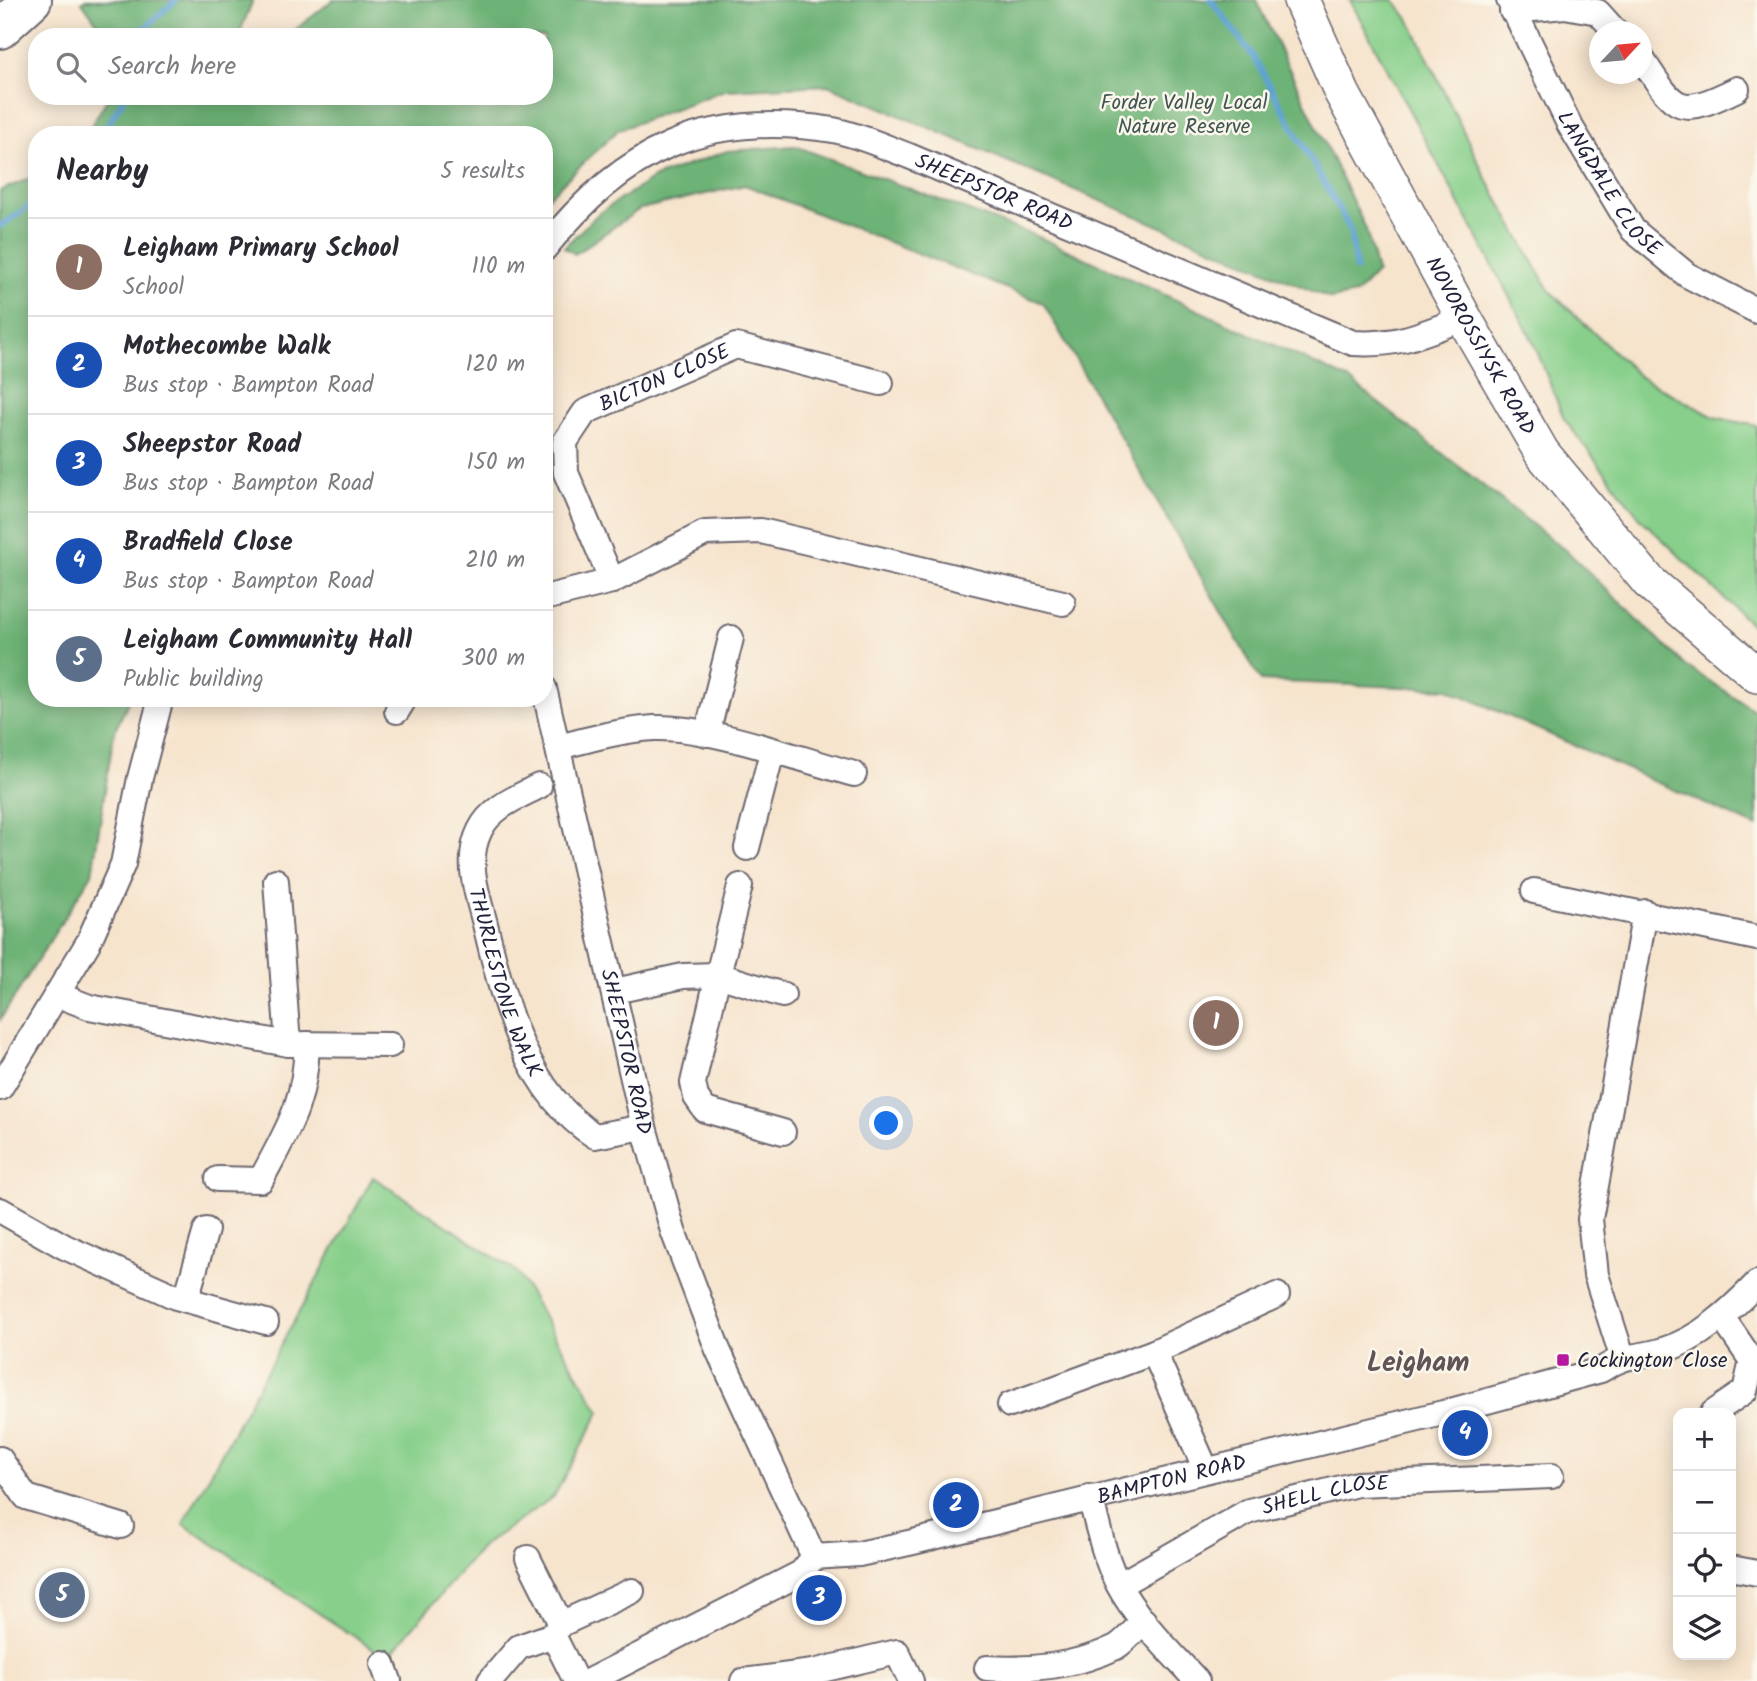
<!DOCTYPE html>
<html lang="en">
<head>
<meta charset="utf-8">
<style>
	:root { --surface:#fff; --page:#f2f2f3; --text:#2b2b33; --muted:#7c7c81; --line:#e1e1e2; --accent:#db2777 }
	body { margin:0; font-family:Kalam,sans-serif; background:var(--page); color:var(--text) }
	.controls { position:absolute; right:21px; bottom:21px; display:grid; overflow:hidden; border-radius:14px; box-shadow:0 4px 18px #0003 }
	.controls button { width:63px; height:63px; display:grid; place-items:center; padding:0; border:0; border-bottom:2px solid var(--line); background:var(--surface); color:var(--text); font:35px sans-serif }
	.compass { position:absolute; left:1589px; top:21px; width:63px; height:63px; border-radius:50%; background:var(--surface); box-shadow:0 4px 18px #0003; rotate:64deg }
	.you { position:absolute; left:887px; top:1124px; width:24px; height:24px; margin:-18px; border:5px solid #fff; border-radius:50%; background:#1a73e8; box-shadow:0 0 0 10px #1a73e833 }
	.badge { display:grid; place-items:center; width:46px; height:46px; border-radius:50%; background:var(--accent); color:#fff; font-size:23px; font-weight:700 }
	.pin { position:absolute; translate:-50% -50%; border:4px solid #fff; box-shadow:0 2px 7px #0006 }
	.list { margin:0; padding:0; list-style:none }
	h2 { display:flex; justify-content:space-between; align-items:center; height:91px; margin:0; padding:0 28px; font-size:30px }
	h2 small { font-size:23px; font-weight:400; color:var(--muted) }
	.list li { display:grid; grid-template-columns:46px 1fr auto; gap:21px; align-items:center; box-sizing:border-box; height:98px; padding:0 28px; border-top:2px solid var(--line) }
	.list b { display:block; font-size:26px; white-space:nowrap }
	.list p { margin:0; font-size:23px; white-space:nowrap; color:var(--muted) }
	.list em { font-size:23px; font-style:normal; color:var(--muted) }
	.icon { flex:none; width:38px; height:38px; fill:none; stroke:currentColor; stroke-width:2; stroke-linecap:round; stroke-linejoin:round }
	.map { position:relative; flex:none; width:1757px; height:1681px; overflow:hidden }
	.search { position:absolute; background:var(--surface); box-shadow:0 4px 18px #0003; left:28px; top:28px; width:525px; height:77px; display:flex; align-items:center; gap:18px; box-sizing:border-box; padding:0 24px; border-radius:28px; color:var(--muted); font-size:26px }
	.panel { position:absolute; background:var(--surface); box-shadow:0 4px 18px #0003; left:28px; top:126px; width:525px; height:581px; border-radius:28px }
	.map>svg:first-child { display:block }
	.green { fill:#87cf8a; stroke:#547862; stroke-width:2 }
	.forest { fill:#6db276; stroke:#486a58; stroke-width:2 }
	.lines { fill:none; stroke-linecap:round; stroke-linejoin:round }
	.stream { stroke:#5ea3d3; stroke-width:6 }
	.street-casing { stroke:#6c666e; stroke-width:28 }
	.secondary-casing { stroke:#6c666e; stroke-width:38 }
	.primary-casing { stroke:#6c666e; stroke-width:42 }
	.street { stroke:#fff; stroke-width:24 }
	.secondary { stroke:#fff; stroke-width:35 }
	.primary { stroke:#fff; stroke-width:38 }
	.poi-dot { fill:#b5179e; stroke:#fbf7ec; stroke-width:2.5 }
	.labels { text-anchor:middle; stroke-width:5; stroke-linejoin:round; paint-order:stroke }
	.park-label { font-size:21px; fill:#405653; stroke:#fbf7ec }
	.street-label { font-size:21px; fill:#22223b; stroke:#fbf7ec }
	.poi-label { font-size:21px; fill:#22223b; stroke:#fbf7ec; text-anchor:start }
	.district-label { font-size:28px; font-weight:bold; fill:#615457; stroke:#fbf7ec }
</style>
</head>
<body>
<div class="map">
<svg width="1757" height="1681" viewBox="0 0 1757 1681">
	<rect width="100%" height="100%" fill="#fbf7ec"/>
	<filter id="ink" filterUnits="userSpaceOnUse"><feTurbulence type="fractalNoise" baseFrequency=".0143" numOctaves="2"/><feDisplacementMap in="SourceGraphic" scale="14" xChannelSelector="R" yChannelSelector="G"/><feConvolveMatrix kernelMatrix="1 2 1 2 8 2 1 2 1" color-interpolation-filters="sRGB"/></filter>
	<filter id="wash" filterUnits="userSpaceOnUse"><feTurbulence type="fractalNoise" baseFrequency=".00686" numOctaves="4" result="noise"/><feDisplacementMap in="SourceGraphic" scale="28" xChannelSelector="R" yChannelSelector="G"/><feGaussianBlur stdDeviation="1.57" result="paint"/><feColorMatrix in="noise" values="0 0 0 0 0 0 0 0 0 0 0 0 0 0 0 0 0 1.4 0 .05"/><feComposite in="paint" operator="in"/></filter>
	<g filter="url(#wash)">
		<rect width="100%" height="100%" fill="#f6e4cd"/>
		<g class="green">
			<polygon points="1350,0 1394,0 1411,23 1486,178 1549,290 1640,377 1714,417 1757,426 1757,630 1641,519 1564,419 1533,341"/>
			<polygon points="373,1177 517,1272 600,1412 554,1496 481,1547 387,1658 183,1524"/>
		</g>
		<g class="forest">
			<polygon points="84,0 253,0 238,37 107,37 82,2"/>
			<polygon points="333,0 1256,0 1366,229 1377,272 1356,294 1331,299 828,85 725,90 618,130 544,201 544,135 86,135 109,96 544,96 544,37 286,37"/>
			<polygon points="795,146 1039,237 1348,379 1570,554 1686,666 1757,712 1757,827 1448,689 1261,681 1043,303 745,185 640,209 575,254 564,247 599,213 655,177 727,151"/>
			<polygon points="37,175 37,698 130,698 114,733 92,874 0,1020 0,191"/>
		</g>
		<g class="lines">
			<g class="stream">
				<polyline points="1211,0 1253,56 1350,229 1356,269"/>
				<polyline points="141,37 140,32 176,0"/>
				<polyline points="102,135 125,96"/>
				<polyline points="0,226 37,201"/>
			</g>
		</g>
	</g>
	<g filter="url(#ink)">
		<g class="lines">
			<defs>
				<g id="street">
					<path id="s1" d="M 1509,0 L 1569,124 L 1633,230 L 1687,275 L 1757,311"/>
					<polyline points="1512,11 1565,6 1598,12 1616,32"/>
					<path d="M 1642,59 C 1676,111 1678,118 1737,89"/>
					<path id="s2" d="M 544,249 C 623,149 705,110 833,130 C 859,135 885,147 909,156 L 1353,343 C 1399,346 1422,334 1464,318"/>
					<path id="s3" d="M 612,581 L 566,473 L 565,442 L 585,412 L 736,346 L 881,383"/>
					<polyline points="544,598 612,581 705,533 761,531 1063,603"/>
					<path id="s4" d="M 544,688 L 644,1127 L 673,1231 L 718,1350 L 814,1557"/>
					<polyline points="397,711 405,698"/>
					<polyline points="707,734 731,638"/>
					<path d="M 559,747 C 590,739 622,730 654,728 C 711,726 798,759 854,774"/>
					<path id="s5" d="M 539,786 C 518,797 491,807 480,830 C 464,862 478,895 486,928 C 504,1002 525,1092 595,1136 L 644,1127"/>
					<polyline points="747,848 772,752"/>
					<polyline points="276,881 288,1044"/>
					<polyline points="740,886 718,975 783,995"/>
					<polyline points="1534,891 1757,938"/>
					<polyline points="615,991 683,976 718,975 693,1083 696,1097 705,1110 783,1132"/>
					<polyline points="58,995 89,1007 288,1044 390,1045"/>
					<polyline points="0,1088 88,943 123,864 140,778 161,698"/>
					<path d="M 218,1179 L 261,1180 C 288,1128 305,1105 307,1044"/>
					<polyline points="0,1210 65,1247 176,1297 266,1322"/>
					<polyline points="186,1299 206,1230"/>
					<polyline points="1154,1352 1206,1470"/>
					<polyline points="1622,1356 1596,1275 1590,1219 1645,912"/>
					<polyline points="1010,1405 1154,1352 1277,1295"/>
					<polyline points="1713,1413 1745,1391 1752,1361 1722,1317"/>
					<polyline points="0,1459 26,1497 121,1526"/>
					<path d="M 1090,1497 C 1098,1526 1104,1557 1118,1584 C 1137,1620 1170,1651 1197,1681"/>
					<polyline points="528,1558 561,1624"/>
					<polyline points="1731,1568 1757,1573"/>
					<path id="s6" d="M 1119,1585 L 1249,1511 L 1357,1484 L 1551,1476"/>
					<polyline points="553,1635 576,1681"/>
					<polyline points="383,1664 389,1681"/>
					<path d="M 987,1668 C 1028,1671 1078,1666 1116,1647 C 1126,1641 1135,1629 1144,1621"/>
					<polyline points="490,1681 519,1647 553,1635 561,1624 632,1591"/>
					<path id="s7" d="M 589,1681 L 801,1573 L 814,1557 L 859,1554 L 913,1542 L 1443,1413 L 1601,1370 C 1629,1352 1635,1359 1663,1350 C 1699,1340 1731,1310 1757,1283"/>
					<polyline points="743,1681 813,1672 897,1652 911,1681"/>
				</g>
				<g id="secondary">
					<path id="s8" d="M 1301,0 L 1342,93 L 1464,318 L 1542,453 L 1649,582 L 1757,675"/>
				</g>
				<polyline id="primary" points="0,29 32,0"/>
			</defs>
			<use href="#street" class="street-casing"/>
			<use href="#secondary" class="secondary-casing"/>
			<use href="#primary" class="primary-casing"/>
			<use href="#street" class="street"/>
			<use href="#secondary" class="secondary"/>
			<use href="#primary" class="primary"/>
		</g>
	</g>
	<rect class="poi-dot" x="1556" y="1353" width="14" height="14" rx="3.5"/>
	<g class="labels">
		<g class="park-label">
			<text x="1184" y="109">Forder Valley Local<tspan x="1184" dy="24">Nature Reserve</tspan></text>
		</g>
		<g class="street-label">
			<text dy="7" stroke="none"><textPath href="#s1" startOffset="210">LANGDALE CLOSE</textPath></text>
			<text dy="7" stroke="none"><textPath href="#s2" startOffset="504">SHEEPSTOR ROAD</textPath></text>
			<text dy="7" stroke="none"><textPath href="#s8" startOffset="390">NOVOROSSIYSK ROAD</textPath></text>
			<text dy="7" stroke="none"><textPath href="#s3" startOffset="271">BICTON CLOSE</textPath></text>
			<text dy="7" stroke="none"><textPath href="#s5" startOffset="233">THURLESTONE WALK</textPath></text>
			<text dy="7" stroke="none"><textPath href="#s4" startOffset="373">SHEEPSTOR ROAD</textPath></text>
			<text dy="7" stroke="none"><textPath href="#s7" startOffset="625">BAMPTON ROAD</textPath></text>
			<text dy="7" stroke="none"><textPath href="#s6" startOffset="228">SHELL CLOSE</textPath></text>
		</g>
		<g class="poi-label">
			<text x="1577" y="1367">Cockington Close</text>
		</g>
		<g class="district-label">
			<text x="1418" y="1371">Leigham</text>
		</g>
	</g>
</svg>
<div class="controls">
<button>+</button>
<button>−</button>
<button><svg class="icon" aria-label="locate" viewBox="0 0 24 24"><circle cx="12" cy="12" r="6"/><path d="M12 2v4M12 18v4M2 12h4M18 12h4"/></svg></button>
<button><svg class="icon" aria-label="layers" viewBox="0 0 24 24"><path d="M12 4l9 5-9 5-9-5zM3 14l9 5 9-5"/></svg></button>
</div>
<svg class="compass" viewBox="-18 -18 36 36"><path d="M0-13l5 13h-10z" fill="#e53935"/><path d="M0 13l5-13h-10z" fill="#7c7c81"/></svg>
<div class="you"></div>
<div class="pin badge" style="left:1216px;top:1023px;background:#8d6e63">1</div>
<div class="pin badge" style="left:956px;top:1505px;background:#1a4fb4">2</div>
<div class="pin badge" style="left:819px;top:1598px;background:#1a4fb4">3</div>
<div class="pin badge" style="left:1465px;top:1433px;background:#1a4fb4">4</div>
<div class="pin badge" style="left:62px;top:1595px;background:#5c6f8a">5</div>
<div class="search"><svg class="icon" aria-label="search" viewBox="0 0 24 24"><circle cx="10" cy="10" r="6"/><path d="M15 15l6 6"/></svg>Search here</div>
<section class="panel">
<h2>Nearby<small>5 results</small></h2>
<ul class="list">
<li><span class="badge" style="background:#8d6e63">1</span><div><b>Leigham Primary School</b><p>School</p></div><em>110 m</em></li>
<li><span class="badge" style="background:#1a4fb4">2</span><div><b>Mothecombe Walk</b><p>Bus stop · Bampton Road</p></div><em>120 m</em></li>
<li><span class="badge" style="background:#1a4fb4">3</span><div><b>Sheepstor Road</b><p>Bus stop · Bampton Road</p></div><em>150 m</em></li>
<li><span class="badge" style="background:#1a4fb4">4</span><div><b>Bradfield Close</b><p>Bus stop · Bampton Road</p></div><em>210 m</em></li>
<li><span class="badge" style="background:#5c6f8a">5</span><div><b>Leigham Community Hall</b><p>Public building</p></div><em>300 m</em></li>
</ul>
</section>
</div>
</body>
</html>
